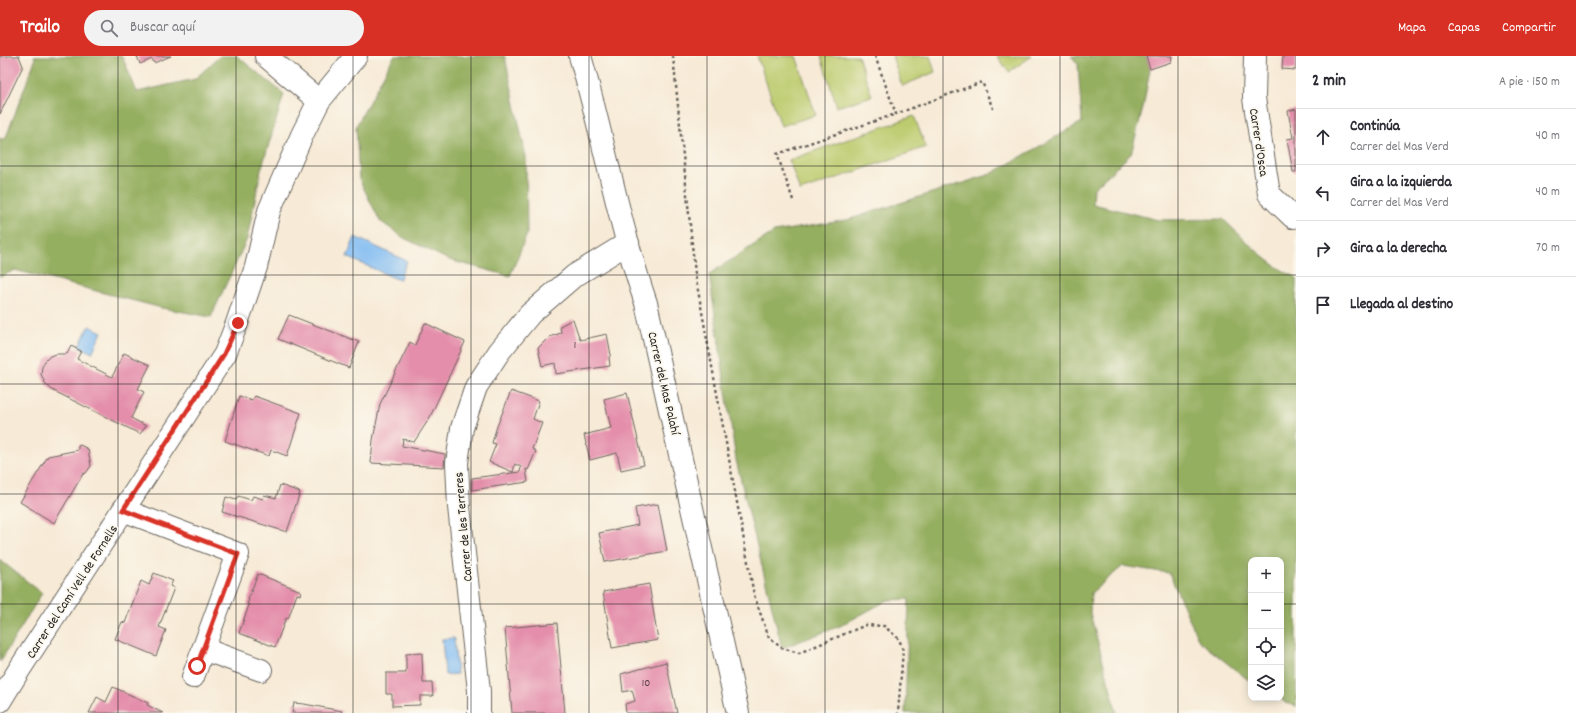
<!DOCTYPE html>
<html lang="es">
<head>
<meta charset="utf-8">
<style>
	:root { --surface:#fff; --page:#f2f2f3; --text:#2b2b33; --muted:#7c7c81; --line:#e1e1e2; --accent:#d93025 }
	body { margin:0; font-family:Dekko,sans-serif; background:var(--page); color:var(--text) }
	.controls { position:absolute; right:12px; bottom:12px; display:grid; overflow:hidden; border-radius:8px; box-shadow:0 2px 10px #0003 }
	.controls button { width:36px; height:36px; display:grid; place-items:center; padding:0; border:0; border-bottom:1px solid var(--line); background:var(--surface); color:var(--text); font:20px sans-serif }
	.stop { position:absolute; width:12px; height:12px; margin:-9px; border:3px solid #d93025; border-radius:50%; background:#fff }
	.stop.end { background:#d93025; border-color:#fff; box-shadow:0 1px 4px #0008 }
	.list { margin:0; padding:0; list-style:none }
	h2 { display:flex; justify-content:space-between; align-items:center; height:52px; margin:0; padding:0 16px; font-size:17px }
	h2 small { font-size:13px; font-weight:400; color:var(--muted) }
	.list li { display:grid; grid-template-columns:26px 1fr auto; gap:12px; align-items:center; box-sizing:border-box; height:56px; padding:0 16px; border-top:1px solid var(--line) }
	.list b { display:block; font-size:15px; white-space:nowrap }
	.list p { margin:0; font-size:13px; white-space:nowrap; color:var(--muted) }
	.list em { font-size:13px; font-style:normal; color:var(--muted) }
	.icon { flex:none; width:22px; height:22px; fill:none; stroke:currentColor; stroke-width:2; stroke-linecap:round; stroke-linejoin:round }
	.map { position:relative; flex:none; width:1296px; height:657px; overflow:hidden }
	header { display:flex; align-items:center; gap:24px; box-sizing:border-box; height:56px; padding:0 20px; background:var(--accent); color:#fff }
	header strong { font-size:19px }
	nav { display:flex; gap:22px; margin-inline-start:auto; font-size:14px }
	.search { width:280px; height:36px; background:var(--page); display:flex; align-items:center; gap:10px; box-sizing:border-box; padding:0 14px; border-radius:22px; color:var(--muted); font-size:15px }
	main { display:flex }
	aside { flex:1; background:var(--surface) }
	.map>svg:first-child { display:block }
	.green { fill:#bccb6d; stroke:#6c7444 }
	.forest { fill:#95af60; stroke:#58663e }
	.water { fill:#80bbf2; stroke:#4e6c87 }
	.building { fill:#e48eab }
	.lines { fill:none; stroke-linecap:round; stroke-linejoin:round }
	.minor-casing { stroke:#69645d; stroke-width:24 }
	.path { stroke:#69645d; stroke-width:2.5; stroke-dasharray:3 3; stroke-linecap:butt }
	.minor { stroke:#fff; stroke-width:22 }
	.route { stroke:#d93025; stroke-width:5 }
	.grid { fill:none; stroke:#1c1c1c; stroke-width:1; stroke-opacity:0.55 }
	.labels { text-anchor:middle; stroke-width:3.5; stroke-linejoin:round; paint-order:stroke }
	.number-label { font-size:11px; fill:#4e3840 }
	.street-label { font-size:13px; fill:#1c1c1c; stroke:#fbf7ec }
</style>
</head>
<body>
<header>
<strong>Trailo</strong>
<div class="search"><svg class="icon" aria-label="search" viewBox="0 0 24 24"><circle cx="10" cy="10" r="6"/><path d="M15 15l6 6"/></svg>Buscar aquí</div>
<nav><a>Mapa</a><a>Capas</a><a>Compartir</a></nav>
</header>
<main>
<div class="map">
<svg width="1296" height="657" viewBox="0 0 1296 657">
	<rect width="100%" height="100%" fill="#fbf7ec"/>
	<filter id="ink" filterUnits="userSpaceOnUse"><feTurbulence type="fractalNoise" baseFrequency=".025" numOctaves="2"/><feDisplacementMap in="SourceGraphic" scale="8" xChannelSelector="R" yChannelSelector="G"/><feConvolveMatrix kernelMatrix="1 2 1 2 8 2 1 2 1" color-interpolation-filters="sRGB"/></filter>
	<filter id="wash" filterUnits="userSpaceOnUse"><feTurbulence type="fractalNoise" baseFrequency=".012" numOctaves="4" result="noise"/><feDisplacementMap in="SourceGraphic" scale="16" xChannelSelector="R" yChannelSelector="G"/><feGaussianBlur stdDeviation="0.9" result="paint"/><feColorMatrix in="noise" values="0 0 0 0 0 0 0 0 0 0 0 0 0 0 0 0 0 1.4 0 .05"/><feComposite in="paint" operator="in"/></filter>
	<g filter="url(#wash)">
		<rect width="100%" height="100%" fill="#f7ead6"/>
		<g class="green">
			<polygon points="757,0 796,0 816,59 781,70"/>
			<polygon points="821,0 858,0 872,40 837,51"/>
			<polygon points="892,0 930,0 935,16 902,30"/>
			<polygon points="997,0 1032,0 1009,16"/>
			<polygon points="914,60 926,91 800,135 789,104"/>
		</g>
		<g class="forest">
			<polygon points="34,0 122,0 137,36 195,23 220,0 237,0 284,38 261,114 247,183 211,261 162,252 15,214 0,221 0,82 5,84 35,4"/>
			<polygon points="394,0 504,0 505,1 526,101 527,178 510,220 449,204 404,182 380,165 359,123 356,70"/>
			<path d="M 1071,0 L 1146,0 L 1150,13 L 1143,52 L 1131,98 L 1094,132 L 1093,148 L 1158,164 L 1223,163 C 1244,183 1269,210 1296,221 L 1296,651 L 1279,642 L 1281,642 L 1281,504 L 1251,504 L 1251,626 L 1199,585 L 1169,517 L 1123,510 L 1091,537 L 1090,557 L 1117,657 L 905,657 L 909,543 L 888,544 L 840,570 L 782,592 L 736,404 L 709,218 L 774,176 L 847,164 L 991,118 L 1082,66 L 1078,8 Z"/>
			<polygon points="0,504 42,537 0,606"/>
		</g>
		<g class="water">
			<polygon points="355,181 407,205 399,224 347,201"/>
			<polygon points="89,270 102,276 92,297 79,290"/>
			<polygon points="454,582 457,618 445,619 442,583"/>
		</g>
		<g id="blocks">
			<g class="building">
				<polygon points="0,0 19,0 23,10 0,58"/>
				<polygon points="137,0 171,0 154,7 152,3 140,8"/>
				<polygon points="1146,0 1172,0 1171,6 1150,13"/>
				<polygon points="1283,0 1296,0 1296,14 1282,13"/>
				<polygon points="1296,53 1296,116 1293,116 1287,83 1293,82 1288,55"/>
				<polygon points="289,259 359,286 349,312 278,283"/>
				<polygon points="573,263 580,284 607,278 611,299 609,301 610,310 556,318 555,307 542,310 538,292 549,281 561,277 560,270"/>
				<polygon points="425,267 465,286 429,363 414,386 403,383 402,390 445,398 444,411 371,407 373,384 380,348 410,286 415,289"/>
				<polygon points="71,290 81,295 77,303 112,321 124,297 150,309 138,333 144,336 131,362 146,370 140,378 52,334 45,327 41,318 42,311 45,305 50,300 56,298 67,298"/>
				<polygon points="511,335 539,345 533,363 542,367 532,393 536,395 528,414 526,413 528,426 472,434 472,422 520,416 521,411 515,408 513,416 489,406 496,388 492,387 496,373"/>
				<polygon points="627,337 644,409 621,414 617,397 590,404 584,379 611,372 604,343"/>
				<polygon points="239,340 252,344 254,340 301,357 287,400 271,394 269,400 225,385"/>
				<polygon points="80,389 88,393 91,410 86,417 83,418 54,467 20,446 48,400 78,394 78,390"/>
				<polygon points="280,429 300,436 287,476 222,456 226,441 236,444 238,440 251,444 253,440 263,443 264,439 276,442"/>
				<polygon points="658,448 667,495 605,506 599,477 638,469 635,452"/>
				<polygon points="154,517 173,525 170,530 174,532 159,571 166,574 156,600 115,583 122,566 125,567 141,525 149,529"/>
				<polygon points="258,518 301,535 300,539 297,538 288,563 286,562 275,591 239,577 249,549 247,548 249,544 248,543"/>
				<polygon points="649,528 658,584 612,592 603,536"/>
				<polygon points="557,567 565,657 512,657 505,572"/>
				<polygon points="422,597 423,627 432,627 433,640 420,640 420,649 392,650 392,638 386,638 386,617 406,617 406,598"/>
				<polygon points="666,606 677,657 626,657 625,648 635,645 632,634 623,636 621,618"/>
				<polygon points="113,631 148,647 147,649 163,657 89,657 97,641 106,646"/>
				<polygon points="294,647 304,648 342,655 341,657 292,657"/>
			</g>
		</g>
	</g>
	<g filter="url(#ink)">
		<use href="#blocks" fill-opacity="0" stroke="#69645d" stroke-width="1"/>
		<g class="lines">
			<defs>
				<g id="minor">
					<polyline points="266,0 319,45"/>
					<path d="M 580,0 C 604,82 618,166 646,247 L 738,657"/>
					<polyline points="1255,0 1254,42 1269,138 1293,161"/>
					<polyline points="123,454 238,498 193,621"/>
					<polyline points="203,593 261,614"/>
					<polyline points="0,645 19,614 225,298 237,267 256,211 269,155 302,79 319,45 356,0"/>
					<polyline points="479,657 479,635 459,451 457,407 462,372 476,331 499,296 530,258 574,220 628,187"/>
				</g>
			</defs>
			<use href="#minor" class="minor-casing"/>
			<g class="path">
				<polyline points="673,0 695,218 754,539 769,582 782,592 799,597 866,569 884,570 899,583 903,594 898,657"/>
				<polyline points="875,0 896,58 982,26 994,55"/>
				<polyline points="793,144 777,98 896,58"/>
			</g>
			<use href="#minor" class="minor"/>
		</g>
	</g>
	<g class="lines" filter="url(#ink)">
		<polyline class="route" points="197,610 238,498 123,454 224,298 238,267"/>
	</g>
	<path class="grid" d="M 118,0 L 118,657M 236,0 L 236,657M 353,0 L 353,657M 471,0 L 471,657M 589,0 L 589,657M 707,0 L 707,657M 825,0 L 825,657M 943,0 L 943,657M 1060,0 L 1060,657M 1178,0 L 1178,657M 0,110 L 1296,110M 0,219 L 1296,219M 0,328 L 1296,328M 0,438 L 1296,438M 0,548 L 1251,548M 1281,548 L 1296,548"/>
	<g class="labels">
		<g class="number-label">
			<text x="575" y="292">1</text>
			<text x="646" y="630">10</text>
		</g>
		<g class="street-label">
			<text transform="translate(1260 86) rotate(81)" y="5">Carrer d'Osca</text>
			<text transform="translate(665 327) rotate(77)" y="5">Carrer del Mas Palahí</text>
			<text transform="translate(462 471) rotate(-95)" y="5">Carrer de les Terreres</text>
			<text transform="translate(71 535) rotate(-57)" y="5">Carrer del Camí Vell de Fornells</text>
		</g>
	</g>
</svg>
<div class="controls">
<button>+</button>
<button>−</button>
<button><svg class="icon" aria-label="locate" viewBox="0 0 24 24"><circle cx="12" cy="12" r="6"/><path d="M12 2v4M12 18v4M2 12h4M18 12h4"/></svg></button>
<button><svg class="icon" aria-label="layers" viewBox="0 0 24 24"><path d="M12 4l9 5-9 5-9-5zM3 14l9 5 9-5"/></svg></button>
</div>
<div class="stop" style="left:197px;top:610px"></div>
<div class="stop end" style="left:238px;top:267px"></div>
</div>
<aside>
<h2>2 min<small>A pie · 150 m</small></h2>
<ul class="list">
<li><svg class="icon" aria-label="ahead" viewBox="0 0 24 24"><path d="M12 20V5M6 11l6-6 6 6"/></svg><div><b>Continúa</b><p>Carrer del Mas Verd</p></div><em>40 m</em></li>
<li><svg class="icon" aria-label="left" viewBox="0 0 24 24"><path d="M17 20v-9H6M10 6l-5 5 5 5"/></svg><div><b>Gira a la izquierda</b><p>Carrer del Mas Verd</p></div><em>40 m</em></li>
<li><svg class="icon" aria-label="right" viewBox="0 0 24 24"><path d="M7 20v-9h11M14 6l5 5-5 5"/></svg><div><b>Gira a la derecha</b></div><em>70 m</em></li>
<li><svg class="icon" aria-label="arrive" viewBox="0 0 24 24"><path d="M6 21V4h12l-3 4 3 4H6"/></svg><div><b>Llegada al destino</b></div></li>
</ul>
</aside>
</main>
</body>
</html>
